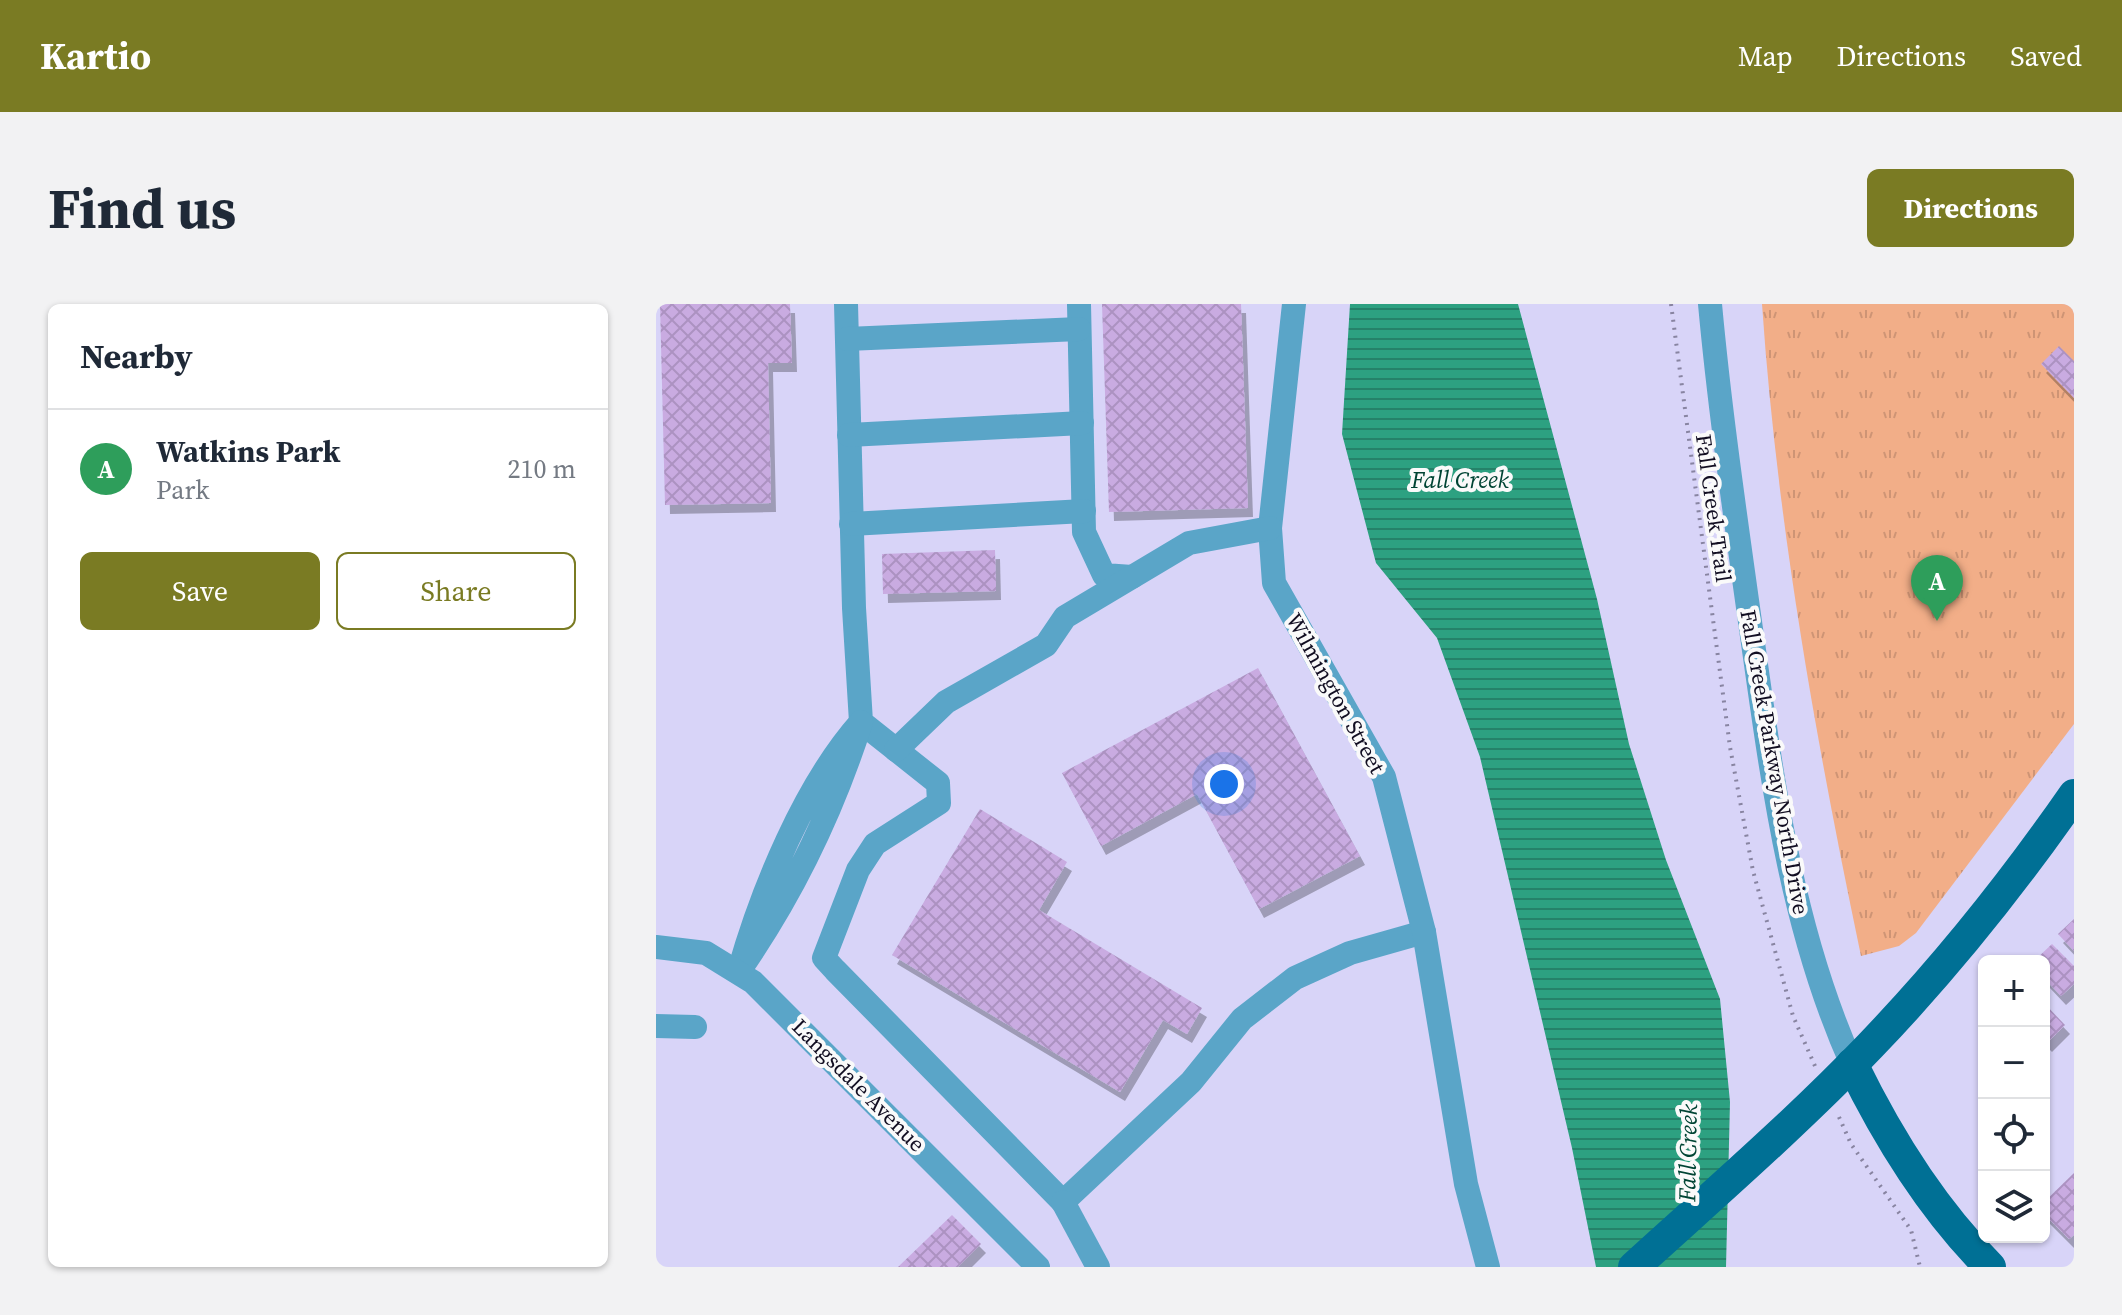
<!DOCTYPE html>
<html lang="en">
<head>
<meta charset="utf-8">
<style>
	:root { --surface:#fff; --page:#f2f2f3; --text:#1f2937; --muted:#747a83; --line:#e0e1e3; --accent:#7a7b23 }
	body { margin:0; font-family:"Source Serif 4",serif; background:var(--page); color:var(--text) }
	.controls { position:absolute; right:24px; bottom:24px; display:grid; overflow:hidden; border-radius:12px; box-shadow:0 2px 6px #0004 }
	.controls button { width:72px; height:72px; display:grid; place-items:center; padding:0; border:0; border-bottom:2px solid var(--line); background:var(--surface); color:var(--text); font:40px sans-serif }
	.you { position:absolute; left:568px; top:480px; width:28px; height:28px; margin:-20px; border:6px solid #fff; border-radius:50%; background:#1a73e8; box-shadow:0 0 0 12px #1a73e833 }
	.badge { display:grid; place-items:center; width:52px; height:52px; border-radius:50%; background:var(--accent); color:#fff; font-size:26px; font-weight:700 }
	.pin { position:absolute; translate:-50% -66px; filter:drop-shadow(0 2px 4px #0008) }
	.pin::after { content:''; position:absolute; top:42px; width:28px; height:24px; background:inherit; clip-path:polygon(0 0,100% 0,50% 100%) }
	.list { margin:0; padding:0; list-style:none }
	h2 { display:flex; justify-content:space-between; align-items:center; height:104px; margin:0; padding:0 32px; font-size:34px }
	h2 small { font-size:26px; font-weight:400; color:var(--muted) }
	.list li { display:grid; grid-template-columns:52px 1fr auto; gap:24px; align-items:center; box-sizing:border-box; height:120px; padding:0 32px; border-top:2px solid var(--line) }
	.list b { display:block; font-size:30px; white-space:nowrap }
	.list p { margin:0; font-size:26px; white-space:nowrap; color:var(--muted) }
	.list em { font-size:26px; font-style:normal; color:var(--muted) }
	.actions { display:flex; gap:16px; padding:24px 32px }
	.actions a { flex:1; padding:18px 0; border:2px solid var(--accent); border-radius:12px; text-align:center; font-size:28px; color:var(--accent) }
	.actions .main { background:var(--accent); color:#fff }
	.icon { flex:none; width:44px; height:44px; fill:none; stroke:currentColor; stroke-width:2; stroke-linecap:round; stroke-linejoin:round }
	.map { position:relative; flex:none; width:1418px; height:963px; overflow:hidden; border-radius:12px }
	header { display:flex; align-items:center; gap:48px; box-sizing:border-box; height:112px; padding:0 40px; background:var(--accent); color:#fff }
	header strong { font-size:38px }
	nav { display:flex; gap:44px; margin-inline-start:auto; font-size:28px }
	.intro { display:flex; align-items:center; justify-content:space-between; box-sizing:border-box; height:192px; padding:0 48px }
	h1 { margin:0; font-size:56px }
	.button { padding:20px 36px; border-radius:12px; background:var(--accent); color:#fff; font-size:28px; font-weight:700 }
	main { display:flex; gap:48px; padding:0 48px }
	aside { flex:1; background:var(--surface); border-radius:12px; box-shadow:0 2px 6px #0004 }
	.map>svg:first-child { display:block }
	.park { fill:url(#park-tufts) }
	.water { fill:url(#water-rules) }
	.building { fill:url(#building-cross-hatch); filter:url(#shadow) }
	.lines { fill:none; stroke-linecap:round; stroke-linejoin:round }
	.path { stroke:#8884a1; stroke-width:4; stroke-dasharray:2 6; stroke-linecap:butt }
	.minor { stroke:#5aa5c8; stroke-width:24 }
	.major { stroke:#007095; stroke-width:32 }
	.labels { text-anchor:middle; stroke-width:8; stroke-linejoin:round; paint-order:stroke }
	.street-label { font-size:22px; fill:#120e22; stroke:#fafafa }
	.water-label { font-size:24px; font-style:italic; fill:#004434; stroke:#fafafa }
</style>
</head>
<body>
<header>
<strong>Kartio</strong>
<nav><a>Map</a><a>Directions</a><a>Saved</a></nav>
</header>
<div class="intro"><h1>Find us</h1><a class="button">Directions</a></div>
<main>
<aside>
<h2>Nearby<small></small></h2>
<ul class="list">
<li><span class="badge" style="background:#2e9e5b">A</span><div><b>Watkins Park</b><p>Park</p></div><em>210 m</em></li>
</ul>
<div class="actions"><a class="main">Save</a><a>Share</a></div>
</aside>
<div class="map">
<svg width="1418" height="963" viewBox="0 0 1418 963">
	<defs>
		<pattern id="park-tufts" width="24" height="20" patternUnits="userSpaceOnUse" patternTransform="scale(2)"><rect width="24" height="20" fill="#f2ae88"/><path d="M3 7l-1-3M5 7V3M7 7l1-3M15 17l-1-3M17 17v-4M19 17l1-3" fill="none" stroke="#ce9475"/></pattern>
		<pattern id="water-rules" width="6" height="5" patternUnits="userSpaceOnUse" patternTransform="scale(2)"><rect width="6" height="5" fill="#2da181"/><path d="M0 2.5h6" fill="none" stroke="#258269"/></pattern>
		<pattern id="building-cross-hatch" width="8" height="8" patternUnits="userSpaceOnUse" patternTransform="scale(2)"><rect width="8" height="8" fill="#c9abe1"/><path d="M0 0l8 8M0 8l8-8" fill="none" stroke="#ac92c1"/></pattern>
		<filter id="shadow"><feDropShadow dx="5" dy="9" stdDeviation="0" flood-color="#0004"/></filter>
	</defs>
	<rect width="100%" height="100%" fill="#d8d4f8"/>
	<path class="park" d="M 1106,0 L 1418,0 L 1418,420 L 1260,629 L 1243,642 L 1205,652 C 1160,437 1121,220 1106,0 Z"/>
	<polygon class="water" points="694,0 862,0 941,295 973,440 1010,556 1064,695 1074,798 1070,963 940,963 916,844 824,453 781,334 720,259 686,130"/>
	<g class="building">
		<polygon points="4,0 134,0 136,59 112,59 115,199 9,201"/>
		<polygon points="446,0 585,0 592,204 453,208"/>
		<polygon points="1403,42 1418,57 1418,94 1385,60"/>
		<polygon points="339,246 340,287 227,290 226,250"/>
		<polygon points="602,364 704,552 603,605 541,490 445,542 406,469"/>
		<polygon points="324,505 411,558 383,606 546,704 531,730 507,716 464,788 236,651"/>
		<polygon points="1418,615 1418,647 1402,630"/>
		<polygon points="1396,640 1418,662 1418,680 1405,692 1388,674 1388,657 1378,657"/>
		<polygon points="1388,699 1409,721 1391,739 1388,736"/>
		<polygon points="1418,869 1418,931 1413,935 1388,910 1388,898"/>
		<polygon points="296,911 325,940 302,963 242,963"/>
	</g>
	<g class="lines">
		<g class="path">
			<polyline points="1015,0 1074,443 1097,567 1137,712 1159,762"/>
			<polyline points="1183,813 1195,840 1255,926 1264,963"/>
		</g>
		<g class="minor">
			<polyline points="190,0 198,304 205,418 282,479 283,499 219,540 202,566 168,654 179,666 407,898 535,778 586,715 639,674 694,649 768,628"/>
			<polyline points="423,0 428,228 448,271 476,273"/>
			<polyline points="638,0 614,224 618,279 728,473 768,628 810,880 832,963"/>
			<path d="M 1054,0 C 1064,109 1080,217 1095,325 C 1116,473 1134,622 1196,760"/>
			<polyline points="191,35 423,25"/>
			<polyline points="193,131 426,119"/>
			<polyline points="195,220 428,207"/>
			<path d="M 205,418 C 177,506 136,591 83,667 C 106,586 149,481 205,418 Z"/>
			<polyline points="240,446 290,398 390,341 409,313 533,239 614,224"/>
			<polyline points="0,643 50,649 97,678 382,963"/>
			<polyline points="0,722 39,723"/>
			<polyline points="407,898 442,963"/>
		</g>
		<g class="major">
			<path d="M 1196,760 C 1231,832 1277,906 1334,963"/>
			<path d="M 978,963 C 1057,891 1139,820 1214,742 C 1288,665 1357,579 1418,491"/>
		</g>
	</g>
	<g class="labels">
		<g class="street-label">
			<text transform="translate(1058 204) rotate(82)" y="8">Fall Creek Trail</text>
			<text transform="translate(680 389) rotate(61)" y="8">Wilmington Street</text>
			<text transform="translate(1119 458) rotate(80)" y="8">Fall Creek Parkway North Drive</text>
			<text transform="translate(203 781) rotate(45)" y="8">Langsdale Avenue</text>
		</g>
		<g class="water-label">
			<text x="804" y="184">Fall Creek</text>
			<text transform="translate(1032 849) rotate(-89)" y="8">Fall Creek</text>
		</g>
	</g>
</svg>
<div class="controls">
<button>+</button>
<button>−</button>
<button><svg class="icon" aria-label="locate" viewBox="0 0 24 24"><circle cx="12" cy="12" r="6"/><path d="M12 2v4M12 18v4M2 12h4M18 12h4"/></svg></button>
<button><svg class="icon" aria-label="layers" viewBox="0 0 24 24"><path d="M12 4l9 5-9 5-9-5zM3 14l9 5 9-5"/></svg></button>
</div>
<div class="you"></div>
<div class="pin badge" style="left:1281px;top:317px;background:#2e9e5b">A</div>
</div>
</main>
</body>
</html>
